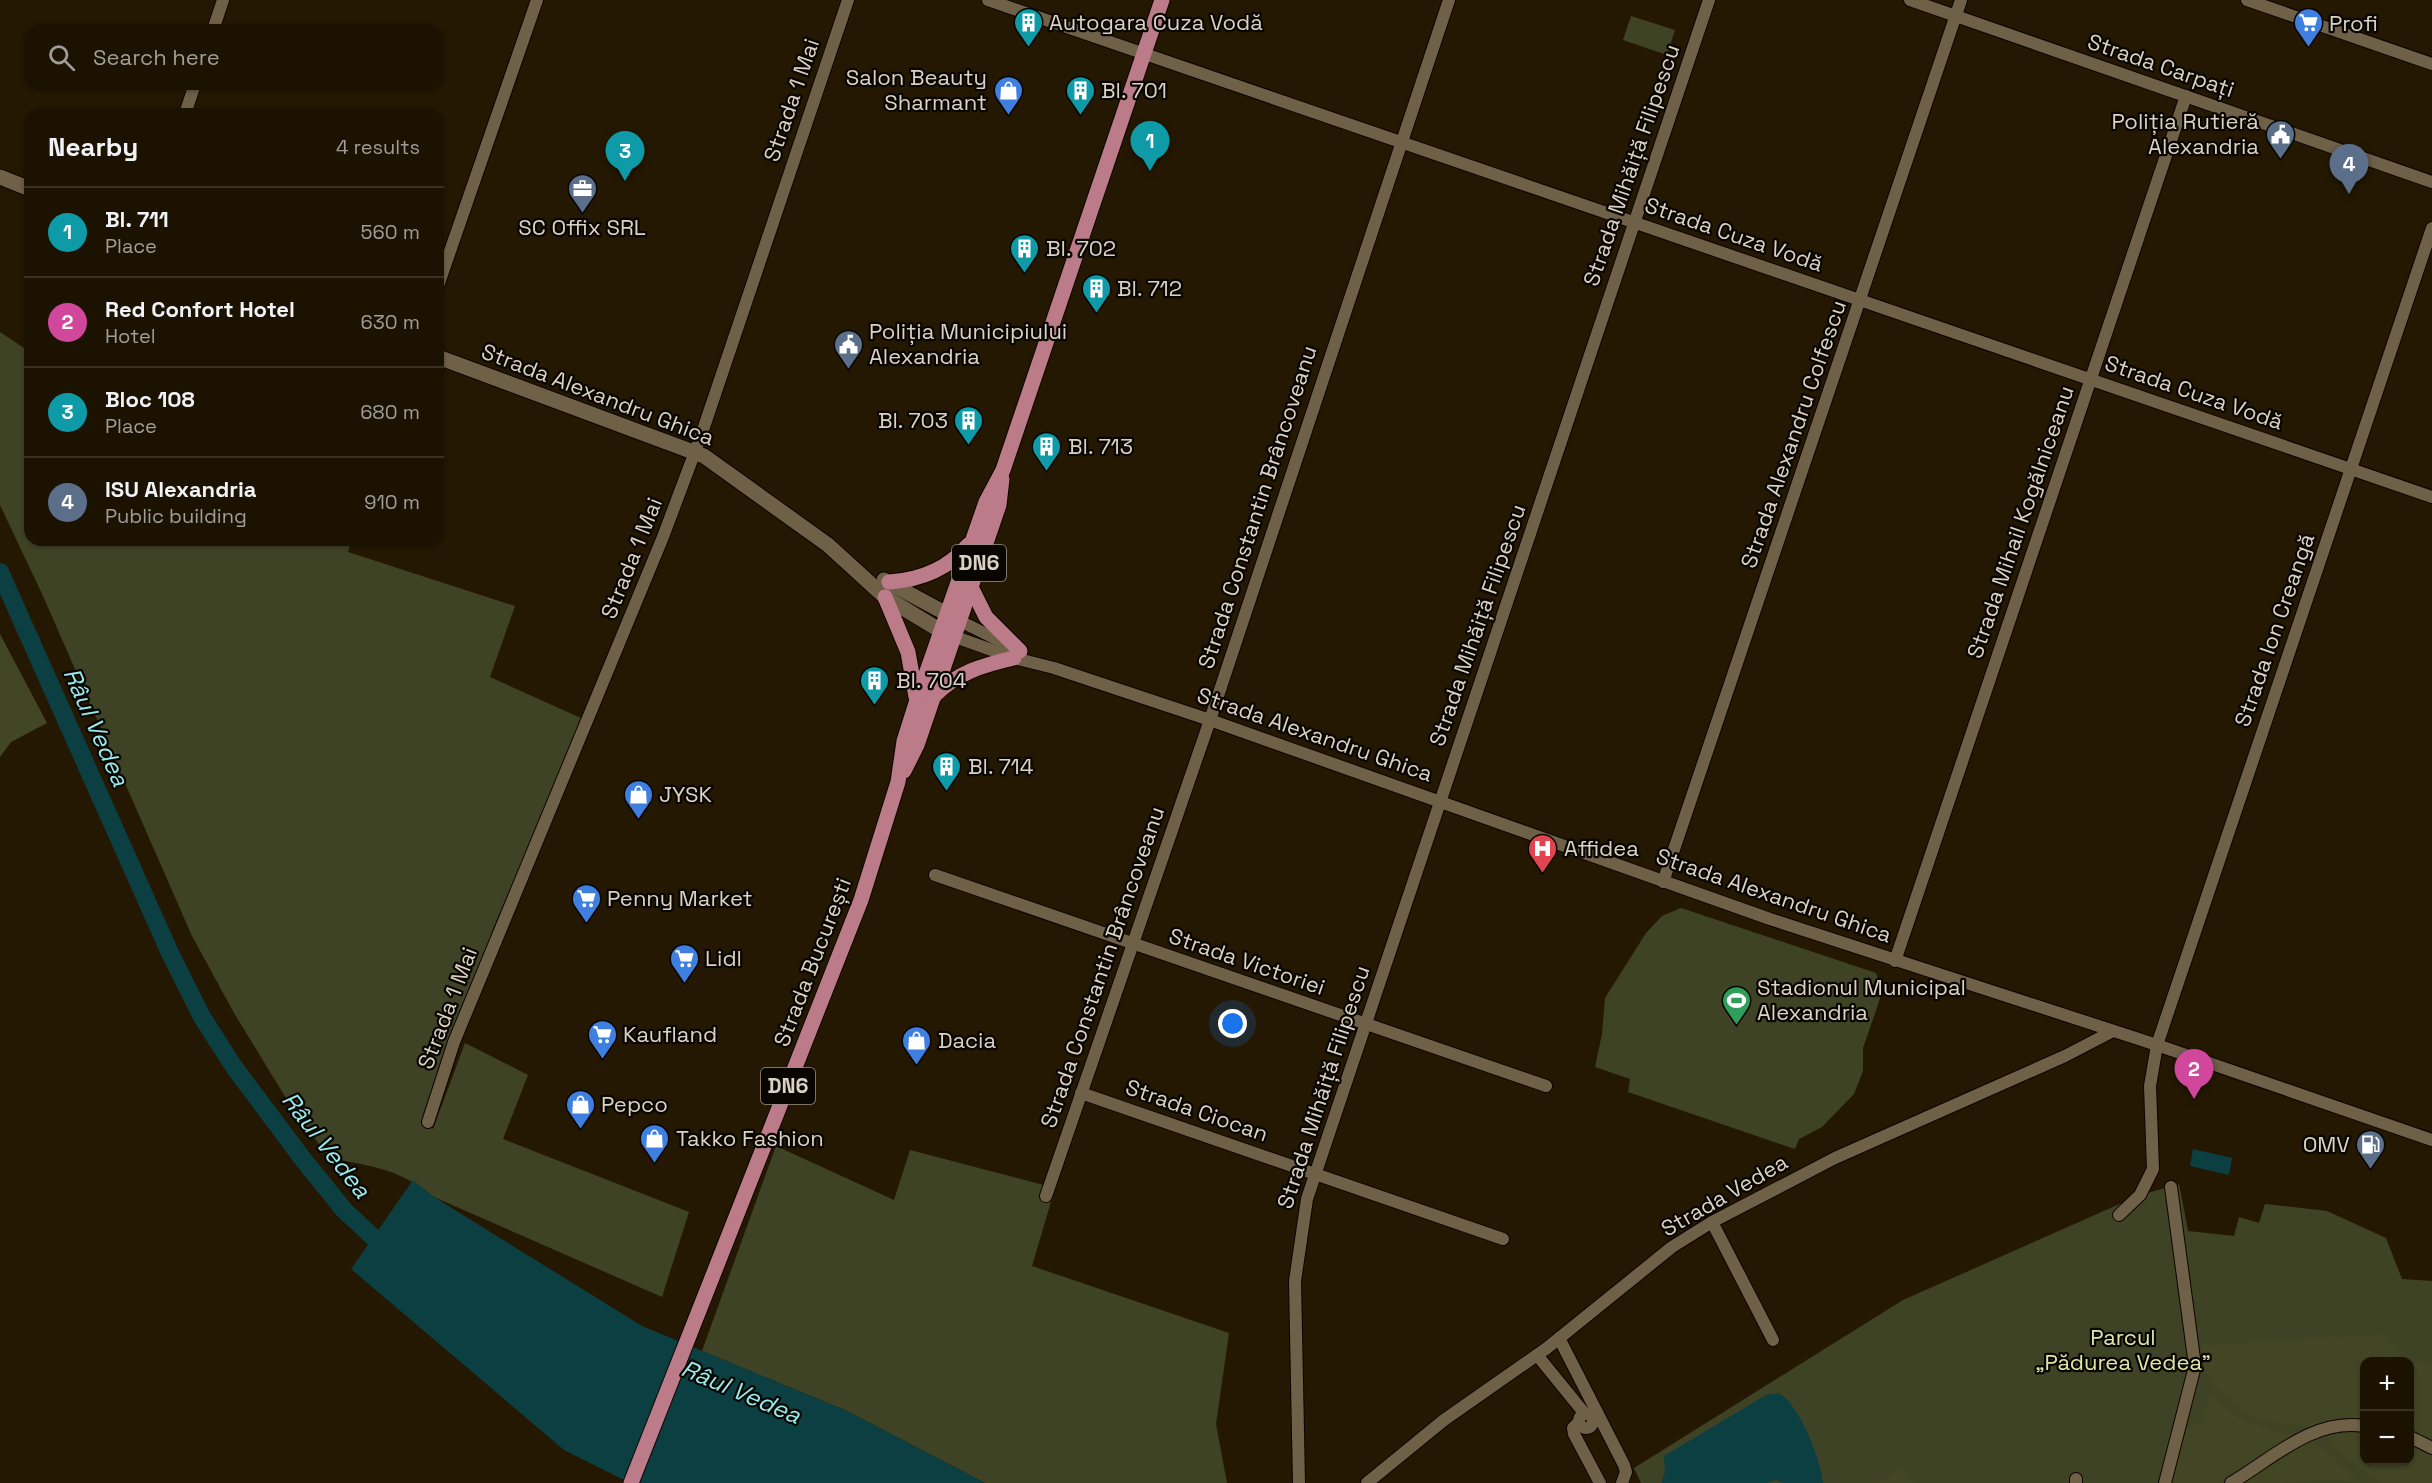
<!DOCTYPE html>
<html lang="en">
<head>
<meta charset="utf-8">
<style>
	:root { --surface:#1b1202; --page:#241b0c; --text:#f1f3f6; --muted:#a09e99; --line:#393224; --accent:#1a73e8 }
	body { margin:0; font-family:"Space Grotesk",sans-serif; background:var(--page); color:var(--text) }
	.controls { position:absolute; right:18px; bottom:18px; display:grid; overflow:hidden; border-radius:12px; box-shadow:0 2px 4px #0004 }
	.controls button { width:54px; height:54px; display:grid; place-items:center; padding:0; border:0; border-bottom:2px solid var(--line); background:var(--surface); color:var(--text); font:30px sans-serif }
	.you { position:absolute; left:1233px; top:1024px; width:21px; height:21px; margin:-15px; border:4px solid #fff; border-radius:50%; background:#1a73e8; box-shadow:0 0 0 9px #1a73e833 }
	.badge { display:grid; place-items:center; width:39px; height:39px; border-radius:50%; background:var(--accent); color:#fff; font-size:20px; font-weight:700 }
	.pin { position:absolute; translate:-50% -50px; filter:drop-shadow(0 2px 3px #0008) }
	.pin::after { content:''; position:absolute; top:32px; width:21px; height:18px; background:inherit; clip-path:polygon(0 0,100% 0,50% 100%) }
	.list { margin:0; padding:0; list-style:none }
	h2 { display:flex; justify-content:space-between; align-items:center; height:78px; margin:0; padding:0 24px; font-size:26px }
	h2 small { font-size:20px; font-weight:400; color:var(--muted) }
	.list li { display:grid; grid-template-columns:39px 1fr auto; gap:18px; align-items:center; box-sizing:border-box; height:90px; padding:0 24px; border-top:2px solid var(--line) }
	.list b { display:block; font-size:22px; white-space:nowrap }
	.list p { margin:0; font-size:20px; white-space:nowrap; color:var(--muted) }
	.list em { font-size:20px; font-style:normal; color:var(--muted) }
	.icon { flex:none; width:33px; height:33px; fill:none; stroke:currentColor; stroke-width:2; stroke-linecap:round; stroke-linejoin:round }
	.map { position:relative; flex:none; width:2432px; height:1483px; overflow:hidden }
	.search { position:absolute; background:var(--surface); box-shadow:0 2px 4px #0004; left:24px; top:24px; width:420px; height:66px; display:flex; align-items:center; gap:15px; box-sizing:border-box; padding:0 21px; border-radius:18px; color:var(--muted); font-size:22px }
	.panel { position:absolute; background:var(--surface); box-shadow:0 2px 4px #0004; left:24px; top:108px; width:420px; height:438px; border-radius:18px }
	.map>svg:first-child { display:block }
	.green { fill:#3f4326; fill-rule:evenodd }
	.forest { fill:#424625 }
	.water { fill:#0c3f42 }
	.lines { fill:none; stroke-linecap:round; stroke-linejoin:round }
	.river { stroke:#0c3f42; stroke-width:18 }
	.street-casing { stroke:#0d0400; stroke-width:14 }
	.secondary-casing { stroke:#0d0400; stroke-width:17 }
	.primary-casing { stroke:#0d0400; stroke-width:17 }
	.street { stroke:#6f6048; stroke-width:12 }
	.secondary { stroke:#6f6048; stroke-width:15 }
	.primary { stroke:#bb7b88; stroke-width:15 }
	.labels { text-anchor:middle; stroke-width:4.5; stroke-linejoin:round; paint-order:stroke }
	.shield { fill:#090501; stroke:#9c948a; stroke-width:1.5 }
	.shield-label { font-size:21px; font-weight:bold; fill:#dbd2c5 }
	.poi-label { font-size:22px; fill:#dbd2c5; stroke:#090501; text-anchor:start }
	.street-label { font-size:22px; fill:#dbd2c5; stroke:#090501 }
	.park-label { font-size:22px; fill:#dee7a8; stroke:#090501 }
	.water-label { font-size:24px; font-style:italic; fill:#97ebee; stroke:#090501 }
</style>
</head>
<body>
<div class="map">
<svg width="2432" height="1483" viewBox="0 0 2432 1483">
	<rect width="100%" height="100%" fill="#241802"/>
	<g class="green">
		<polygon points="1631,16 1675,30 1667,55 1623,40"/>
		<path d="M 0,332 L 30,352 L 30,540 L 351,540 L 348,552 L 515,606 L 490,677 L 583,719 L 495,924 L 422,1118 L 433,1129 L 465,1043 L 528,1075 L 503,1139 L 689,1212 L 662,1297 L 434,1197 C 400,1169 372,1166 329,1158 L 289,1103 L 234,1013 L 192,936 L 43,596 L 0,505 Z"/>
		<polygon points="1681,908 1876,973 1883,990 1863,1048 1863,1071 1854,1094 1822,1127 1799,1139 1795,1149 1628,1092 1630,1079 1595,1067 1602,1034 1605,998 1646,933 1662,916"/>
		<polygon points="776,1146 894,1200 910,1150 1055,1188 1032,1266 1229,1333 1216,1424 1227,1483 985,1483 847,1411 702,1351"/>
		<path d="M 2179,1184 L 2188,1231 L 2234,1236 L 2239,1217 L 2259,1223 L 2265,1204 L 2327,1211 L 2386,1238 L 2402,1279 L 2432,1281 L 2432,1483 L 1641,1483 L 1634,1468 L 1903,1300 L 2140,1195 ZM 2364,1362 L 2410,1362 L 2410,1460 L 2364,1460 Z"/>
	</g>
	<g class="forest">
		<polygon points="0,634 47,723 11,742 0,757"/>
		<polygon points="2384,1334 2404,1359 2432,1364 2432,1440 2410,1430 2410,1362 2364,1362 2364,1419 2341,1418 2307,1427 2273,1423 2248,1414 2211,1383 2204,1368 2201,1345"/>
		<polygon points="2210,1394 2231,1413 2244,1421 2290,1436 2217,1483 2172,1483 2185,1429 2202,1421"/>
		<polygon points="2342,1431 2364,1432 2364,1460 2410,1460 2410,1444 2432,1456 2432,1483 2383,1483 2342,1456 2325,1436"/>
		<polygon points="2314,1441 2357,1481 2243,1483 2296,1449"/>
		<polygon points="1904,1467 1914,1483 1877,1483"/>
	</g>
	<g class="water">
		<polygon points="2193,1149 2232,1158 2229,1175 2190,1166"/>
		<polygon points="413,1180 434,1197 642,1326 847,1411 985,1483 630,1483 564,1450 351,1269"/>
		<path d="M 1779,1393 C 1800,1405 1821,1460 1823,1483 L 1783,1483 L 1776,1480 L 1767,1483 L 1661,1483 L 1665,1472 L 1664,1456 L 1766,1395 Z"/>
	</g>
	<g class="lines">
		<polyline class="river" points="0,572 170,953 202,1017 234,1067 302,1158 344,1210 390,1253"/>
		<defs>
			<g id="street">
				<polyline points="988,0 2432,497"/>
				<polyline points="1910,0 2432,182"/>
				<polyline points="2247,0 2432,64"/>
				<polyline points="213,30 223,0"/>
				<polyline points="185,114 195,84"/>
				<polyline points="438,286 537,0"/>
				<polyline points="952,617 1012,647"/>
				<polyline points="947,634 1014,658 1054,668 1210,720 1770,919 2157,1045 2432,1140"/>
				<polyline points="935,875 1546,1086"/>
				<polyline points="1663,882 1961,0"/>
				<polyline points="1895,961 2186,96"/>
				<polyline points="1081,1093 1503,1239"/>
				<polyline points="428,1122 454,1042 663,537 702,433 848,0"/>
				<polyline points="1046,1196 1210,720 1449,0"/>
				<polyline points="2119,1215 2140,1195 2153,1169 2150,1086 2157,1045 2432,228"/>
				<polyline points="1712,1222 1773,1340"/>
				<polyline points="1559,1338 1624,1465 1626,1472 1622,1483"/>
				<polyline points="1537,1355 1585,1414"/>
				<circle cx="1586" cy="1421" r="7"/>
				<polyline points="1578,1423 1573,1428 1574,1434 1600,1483"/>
				<polyline points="2410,1437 2432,1448"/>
				<polyline points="1299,1483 1295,1281 1307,1199 1709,0"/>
				<polyline points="1367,1483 1444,1420 1547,1348 1672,1247 1712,1222 1835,1158 2065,1056 2113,1031"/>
				<polyline points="2076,1483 2076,1479"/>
				<polyline points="2165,1483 2195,1366 2171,1187"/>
				<path d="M 2231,1483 C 2272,1459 2313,1418 2364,1426"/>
			</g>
			<g id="secondary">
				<polyline points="0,177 30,189"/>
				<polyline points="438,357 704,456 828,545 885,597 941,631"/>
				<polyline points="884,580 947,614"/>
			</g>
			<g id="primary">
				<path d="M 889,582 C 919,580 948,569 968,545"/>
				<polyline points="971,587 986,617 1020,651"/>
				<polyline points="885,597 908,652 916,697"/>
				<path d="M 934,696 C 956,673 983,665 1014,658"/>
				<polyline points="904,771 917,745 999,505 1002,479"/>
				<polyline points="631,1483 861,900 898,782 904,741 917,700 986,502 1003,470 1162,0"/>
			</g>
		</defs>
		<use href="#street" class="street-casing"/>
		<use href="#secondary" class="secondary-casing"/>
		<use href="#primary" class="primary-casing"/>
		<use href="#street" class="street"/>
		<use href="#secondary" class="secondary"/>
		<use href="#primary" class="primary"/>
	</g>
	<defs>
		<symbol id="building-pin" viewBox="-11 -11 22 30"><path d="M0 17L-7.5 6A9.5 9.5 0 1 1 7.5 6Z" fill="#0f9aa8" stroke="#090501"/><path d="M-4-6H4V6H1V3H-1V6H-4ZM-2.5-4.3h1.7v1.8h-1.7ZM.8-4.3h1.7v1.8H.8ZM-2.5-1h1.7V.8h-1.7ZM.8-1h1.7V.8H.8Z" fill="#fff"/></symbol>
		<symbol id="supermarket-pin" viewBox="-11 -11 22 30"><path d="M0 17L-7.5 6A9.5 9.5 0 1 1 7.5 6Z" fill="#3f7fe0" stroke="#090501"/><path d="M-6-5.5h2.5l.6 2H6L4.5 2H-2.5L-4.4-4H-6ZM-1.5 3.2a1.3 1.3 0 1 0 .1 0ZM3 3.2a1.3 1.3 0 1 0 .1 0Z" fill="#fff"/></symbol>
		<symbol id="shop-pin" viewBox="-11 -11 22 30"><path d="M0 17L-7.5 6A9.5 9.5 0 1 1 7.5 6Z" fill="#3f7fe0" stroke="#090501"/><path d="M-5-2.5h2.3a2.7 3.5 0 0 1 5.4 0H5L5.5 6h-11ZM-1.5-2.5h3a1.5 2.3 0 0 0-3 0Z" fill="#fff"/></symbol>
		<symbol id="civic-pin" viewBox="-11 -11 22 30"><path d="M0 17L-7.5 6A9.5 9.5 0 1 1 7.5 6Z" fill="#5c6f8a" stroke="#090501"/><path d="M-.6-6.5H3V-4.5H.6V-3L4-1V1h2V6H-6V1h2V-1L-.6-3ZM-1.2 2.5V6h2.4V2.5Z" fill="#fff"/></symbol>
		<symbol id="office-pin" viewBox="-11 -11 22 30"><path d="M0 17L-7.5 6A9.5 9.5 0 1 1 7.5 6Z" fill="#5c6f8a" stroke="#090501"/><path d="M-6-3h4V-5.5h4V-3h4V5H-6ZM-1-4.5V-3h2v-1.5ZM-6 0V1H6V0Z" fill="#fff"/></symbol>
		<symbol id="hospital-pin" viewBox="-11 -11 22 30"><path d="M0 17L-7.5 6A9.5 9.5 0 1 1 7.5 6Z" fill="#e0444e" stroke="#090501"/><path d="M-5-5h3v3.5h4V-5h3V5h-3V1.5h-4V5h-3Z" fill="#fff"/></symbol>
		<symbol id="stadium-pin" viewBox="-11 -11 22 30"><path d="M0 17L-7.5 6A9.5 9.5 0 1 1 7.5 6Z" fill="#2e9e5b" stroke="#090501"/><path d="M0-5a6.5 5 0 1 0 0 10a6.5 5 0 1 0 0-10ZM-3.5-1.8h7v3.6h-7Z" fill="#fff"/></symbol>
		<symbol id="fuel-pin" viewBox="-11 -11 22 30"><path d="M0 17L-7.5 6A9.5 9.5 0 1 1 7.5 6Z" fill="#5c6f8a" stroke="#090501"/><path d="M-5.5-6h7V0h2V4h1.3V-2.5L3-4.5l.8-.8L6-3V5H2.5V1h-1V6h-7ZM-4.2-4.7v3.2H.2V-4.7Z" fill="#fff"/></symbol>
	</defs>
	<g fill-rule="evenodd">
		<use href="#building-pin" x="1012" y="6" width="33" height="45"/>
		<use href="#supermarket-pin" x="2292" y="6" width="33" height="45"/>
		<use href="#shop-pin" x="992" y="74" width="33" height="45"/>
		<use href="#building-pin" x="1064" y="74" width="33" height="45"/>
		<use href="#civic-pin" x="2264" y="118" width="33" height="45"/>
		<use href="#office-pin" x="566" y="172" width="33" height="45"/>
		<use href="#building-pin" x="1008" y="232" width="33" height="45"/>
		<use href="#building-pin" x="1080" y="272" width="33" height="45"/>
		<use href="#civic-pin" x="832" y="328" width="33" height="45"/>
		<use href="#building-pin" x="952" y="404" width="33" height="45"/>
		<use href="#building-pin" x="1030" y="430" width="33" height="45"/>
		<use href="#building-pin" x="858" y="664" width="33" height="45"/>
		<use href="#building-pin" x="930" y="750" width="33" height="45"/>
		<use href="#shop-pin" x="622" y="778" width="33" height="45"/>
		<use href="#hospital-pin" x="1526" y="832" width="33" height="45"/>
		<use href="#supermarket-pin" x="570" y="882" width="33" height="45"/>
		<use href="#supermarket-pin" x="668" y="942" width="33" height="45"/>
		<use href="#stadium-pin" x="1720" y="984" width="33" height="45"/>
		<use href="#supermarket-pin" x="586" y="1018" width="33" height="45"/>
		<use href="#shop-pin" x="900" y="1024" width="33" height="45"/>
		<use href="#shop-pin" x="564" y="1088" width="33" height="45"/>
		<use href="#shop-pin" x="638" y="1122" width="33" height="45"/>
		<use href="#fuel-pin" x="2354" y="1128" width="33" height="45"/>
	</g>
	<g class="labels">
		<g class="shield">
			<rect x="952" y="545" width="54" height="36" rx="4.5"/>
			<rect x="761" y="1068" width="54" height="36" rx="4.5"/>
		</g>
		<g class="shield-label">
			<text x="979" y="570">DN6</text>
			<text x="788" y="1093">DN6</text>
		</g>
		<g class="poi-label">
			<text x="1049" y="30">Autogara Cuza Vodă</text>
			<text x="2329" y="31">Profi</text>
			<text x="987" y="85" text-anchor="end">Salon Beauty<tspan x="987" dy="25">Sharmant</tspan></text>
			<text x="1101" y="98">Bl. 701</text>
			<text x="2259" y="129" text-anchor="end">Poliția Rutieră<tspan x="2259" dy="25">Alexandria</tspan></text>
			<text x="582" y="235" text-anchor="middle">SC Offix SRL</text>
			<text x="1046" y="256">Bl. 702</text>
			<text x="1117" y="296">Bl. 712</text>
			<text x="869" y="339">Poliția Municipiului<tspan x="869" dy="25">Alexandria</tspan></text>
			<text x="948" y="428" text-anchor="end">Bl. 703</text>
			<text x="1068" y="454">Bl. 713</text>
			<text x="896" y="688">Bl. 704</text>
			<text x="968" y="774">Bl. 714</text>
			<text x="659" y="802">JYSK</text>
			<text x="1564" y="856">Affidea</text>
			<text x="607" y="906">Penny Market</text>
			<text x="705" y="966">Lidl</text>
			<text x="1757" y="995">Stadionul Municipal<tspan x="1757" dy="25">Alexandria</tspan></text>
			<text x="623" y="1042">Kaufland</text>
			<text x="938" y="1048">Dacia</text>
			<text x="601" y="1112">Pepco</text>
			<text x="676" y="1146">Takko Fashion</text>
			<text x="2350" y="1152" text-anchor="end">OMV</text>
		</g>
		<g class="street-label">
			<text transform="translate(2161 65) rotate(19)" y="8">Strada Carpați</text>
			<text transform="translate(791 100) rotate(-71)" y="8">Strada 1 Mai</text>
			<text transform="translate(1631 165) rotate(-71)" y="8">Strada Mihăiță Filipescu</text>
			<text transform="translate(1734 234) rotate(19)" y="8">Strada Cuza Vodă</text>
			<text transform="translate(2194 392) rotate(19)" y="8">Strada Cuza Vodă</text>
			<text transform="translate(598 394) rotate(21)" y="8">Strada Alexandru Ghica</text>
			<text transform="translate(1793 434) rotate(-71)" y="8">Strada Alexandru Colfescu</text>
			<text transform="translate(1257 507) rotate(-72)" y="8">Strada Constantin Brâncoveanu</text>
			<text transform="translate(2020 522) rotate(-71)" y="8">Strada Mihail Kogălniceanu</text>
			<text transform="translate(631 558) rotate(-68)" y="8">Strada 1 Mai</text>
			<text transform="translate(1477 625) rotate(-71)" y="8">Strada Mihăiță Filipescu</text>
			<text transform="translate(2274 630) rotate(-71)" y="8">Strada Ion Creangă</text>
			<text transform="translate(1315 734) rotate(19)" y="8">Strada Alexandru Ghica</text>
			<text transform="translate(1774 895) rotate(19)" y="8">Strada Alexandru Ghica</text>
			<text transform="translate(1247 961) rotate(19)" y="8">Strada Victoriei</text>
			<text transform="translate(812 962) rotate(-69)" y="8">Strada București</text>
			<text transform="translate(1102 967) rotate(-71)" y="8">Strada Constantin Brâncoveanu</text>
			<text transform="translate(447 1008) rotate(-69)" y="8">Strada 1 Mai</text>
			<text transform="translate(1323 1087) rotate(-72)" y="8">Strada Mihăiță Filipescu</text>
			<text transform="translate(1197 1110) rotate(19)" y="8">Strada Ciocan</text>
			<text transform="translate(1724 1195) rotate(-30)" y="8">Strada Vedea</text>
		</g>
		<g class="park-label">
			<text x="2123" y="1345">Parcul<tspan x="2123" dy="25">„Pădurea Vedea”</tspan></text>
		</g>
		<g class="water-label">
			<text transform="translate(96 727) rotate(66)" y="8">Râul Vedea</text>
			<text transform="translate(326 1145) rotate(52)" y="8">Râul Vedea</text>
			<text transform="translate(741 1392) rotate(23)" y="8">Râul Vedea</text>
		</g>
	</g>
</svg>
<div class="controls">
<button>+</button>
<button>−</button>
</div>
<div class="you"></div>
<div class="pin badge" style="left:1150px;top:171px;background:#0f9aa8">1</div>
<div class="pin badge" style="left:2194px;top:1099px;background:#d1479c">2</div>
<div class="pin badge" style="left:625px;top:181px;background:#0f9aa8">3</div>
<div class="pin badge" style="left:2349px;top:194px;background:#5c6f8a">4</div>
<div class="search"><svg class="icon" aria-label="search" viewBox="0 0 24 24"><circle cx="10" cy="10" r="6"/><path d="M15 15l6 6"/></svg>Search here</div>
<section class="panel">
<h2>Nearby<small>4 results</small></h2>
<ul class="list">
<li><span class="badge" style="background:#0f9aa8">1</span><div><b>Bl. 711</b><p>Place</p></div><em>560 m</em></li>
<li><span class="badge" style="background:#d1479c">2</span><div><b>Red Confort Hotel</b><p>Hotel</p></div><em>630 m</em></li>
<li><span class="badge" style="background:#0f9aa8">3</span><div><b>Bloc 108</b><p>Place</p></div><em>680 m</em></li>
<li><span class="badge" style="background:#5c6f8a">4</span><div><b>ISU Alexandria</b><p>Public building</p></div><em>910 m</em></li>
</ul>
</section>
</div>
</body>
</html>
